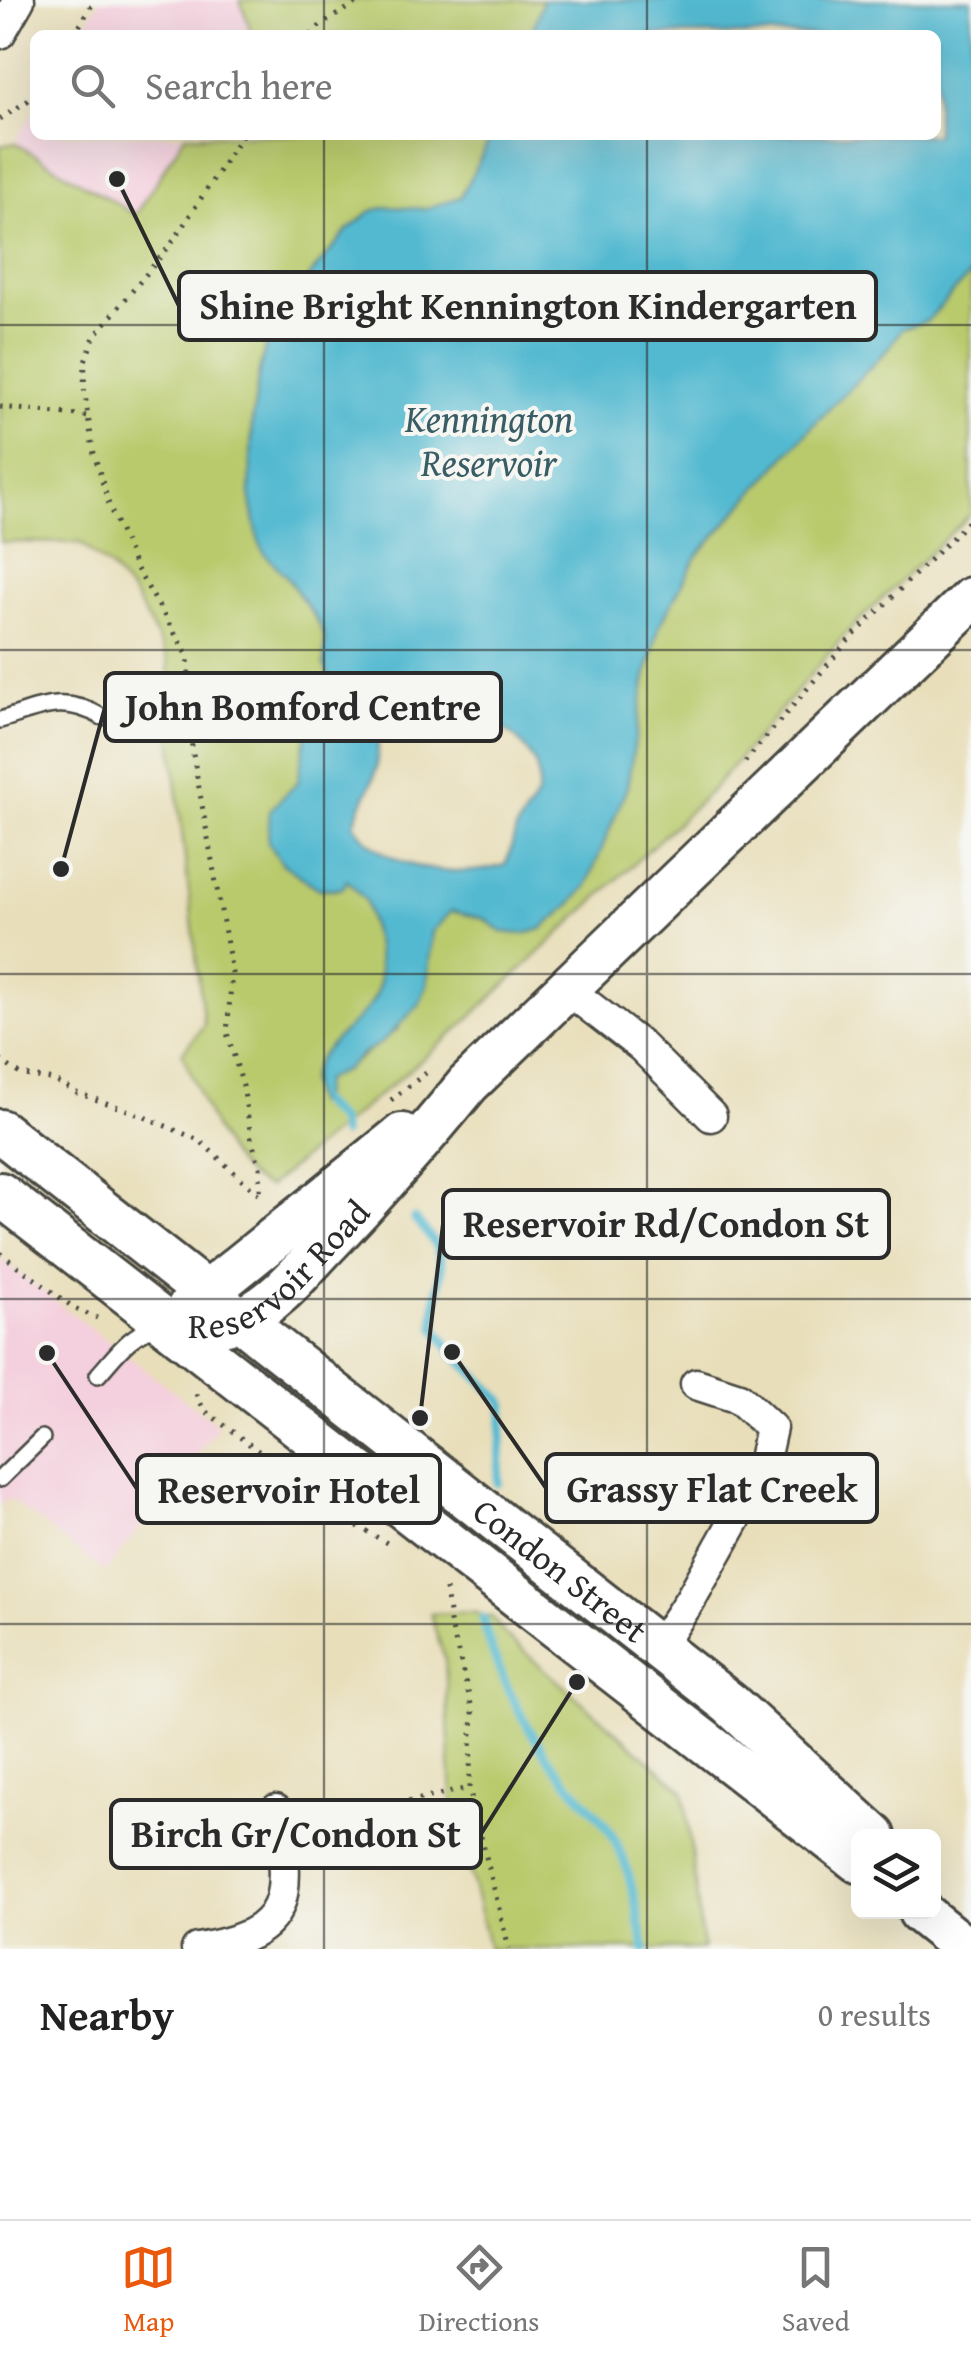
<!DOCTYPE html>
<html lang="en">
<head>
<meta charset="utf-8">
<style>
	:root { --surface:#fff; --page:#f2f2f2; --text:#222; --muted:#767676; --line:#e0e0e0; --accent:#ea580c }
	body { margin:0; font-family:"Gentium Book Plus",serif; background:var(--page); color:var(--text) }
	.controls { position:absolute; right:30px; bottom:30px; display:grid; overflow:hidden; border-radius:15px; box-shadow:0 10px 40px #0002 }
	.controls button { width:90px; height:90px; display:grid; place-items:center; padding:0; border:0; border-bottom:2px solid var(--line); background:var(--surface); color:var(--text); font:50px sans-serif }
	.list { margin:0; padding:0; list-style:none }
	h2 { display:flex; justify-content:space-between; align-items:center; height:130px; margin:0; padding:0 40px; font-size:42px }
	h2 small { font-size:32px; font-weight:400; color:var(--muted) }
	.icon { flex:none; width:55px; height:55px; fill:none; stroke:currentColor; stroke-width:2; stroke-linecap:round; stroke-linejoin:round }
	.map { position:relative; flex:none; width:971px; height:1949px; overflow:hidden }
	.search { position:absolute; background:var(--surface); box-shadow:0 10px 40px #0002; left:30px; right:30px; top:30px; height:110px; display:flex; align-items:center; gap:25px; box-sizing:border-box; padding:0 35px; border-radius:15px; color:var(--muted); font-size:38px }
	.sheet { height:270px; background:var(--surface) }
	nav { display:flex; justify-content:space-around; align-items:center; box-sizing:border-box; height:140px; border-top:2px solid var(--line); background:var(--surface); font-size:28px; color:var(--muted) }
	nav a { display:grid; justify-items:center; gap:5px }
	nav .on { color:var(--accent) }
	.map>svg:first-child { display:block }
	.built { fill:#f4cfdd }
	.green { fill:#b9ca6d; stroke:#727a4c; stroke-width:2.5 }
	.water { fill:#52b9d0; stroke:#3e727e; stroke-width:2.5; fill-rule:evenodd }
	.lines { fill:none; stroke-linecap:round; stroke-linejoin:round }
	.stream { stroke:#52b9d0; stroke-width:9 }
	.lane-casing { stroke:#474640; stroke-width:20 }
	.street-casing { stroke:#474640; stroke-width:35 }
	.secondary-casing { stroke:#474640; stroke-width:48 }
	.path { stroke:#474640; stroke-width:5; stroke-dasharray:2.5 8; stroke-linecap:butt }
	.lane { stroke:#fff; stroke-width:15 }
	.street { stroke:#fff; stroke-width:30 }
	.secondary { stroke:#fff; stroke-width:42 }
	.grid { fill:none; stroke:#2b2b2b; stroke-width:2.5; stroke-opacity:0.55 }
	.labels { text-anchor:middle; stroke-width:8; stroke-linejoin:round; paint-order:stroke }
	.street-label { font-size:35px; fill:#2b2b2b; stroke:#f6f6f2 }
	.water-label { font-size:38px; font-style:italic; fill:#395d65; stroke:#f6f6f2 }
	.leader { fill:none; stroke:#2b2b2b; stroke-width:4 }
	.callout-dot { fill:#2b2b2b; stroke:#f6f6f2; stroke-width:4 }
	.callout { fill:#f6f6f2; stroke:#2b2b2b; stroke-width:4 }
	.callout-label { font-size:38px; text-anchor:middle; font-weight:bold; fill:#2b2b2b }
</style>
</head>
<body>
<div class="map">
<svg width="971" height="1949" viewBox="0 0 971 1949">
	<rect width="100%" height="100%" fill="#f6f6f2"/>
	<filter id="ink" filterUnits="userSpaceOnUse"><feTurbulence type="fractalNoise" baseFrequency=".01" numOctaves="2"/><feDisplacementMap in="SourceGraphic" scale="20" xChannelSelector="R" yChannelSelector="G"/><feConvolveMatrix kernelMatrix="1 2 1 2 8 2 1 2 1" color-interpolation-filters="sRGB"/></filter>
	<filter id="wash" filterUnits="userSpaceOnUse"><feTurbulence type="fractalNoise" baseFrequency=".0048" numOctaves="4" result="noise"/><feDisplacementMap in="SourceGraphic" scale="40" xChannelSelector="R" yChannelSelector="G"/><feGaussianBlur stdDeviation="2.25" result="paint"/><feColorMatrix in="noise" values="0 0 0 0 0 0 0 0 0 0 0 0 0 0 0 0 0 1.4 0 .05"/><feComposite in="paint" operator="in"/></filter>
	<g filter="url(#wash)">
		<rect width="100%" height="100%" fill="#e8deb9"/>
		<g class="built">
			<polygon points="100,0 240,0 250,29 247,35 79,35"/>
			<polygon points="35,109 35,135 185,135 136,215 15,143"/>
			<polygon points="0,1259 219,1426 105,1572 9,1498 0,1506"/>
		</g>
		<g class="green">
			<polygon points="240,0 543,0 531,35 247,35 250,28"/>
			<path d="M 185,135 L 492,135 L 461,197 L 425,209 L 388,207 L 273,320 L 259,372 L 252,424 L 250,494 L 254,519 L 265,554 L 287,577 L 320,625 L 325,639 L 324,664 L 329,677 L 329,690 L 314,711 L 304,747 L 298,782 L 270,810 L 268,842 L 283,864 L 319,889 L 339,889 L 347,879 L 366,901 C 370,927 381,954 379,980 C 376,1023 318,1041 309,1082 L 321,1096 L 324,1080 L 352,1064 L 398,1029 L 428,956 L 432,932 L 451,911 L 485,919 L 502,932 L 646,677 L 659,627 L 697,556 L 814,424 L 887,350 L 902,328 L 927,321 L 971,273 L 971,514 L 849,630 L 713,789 L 455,1032 L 268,1187 C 222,1171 202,1095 182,1053 L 204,1025 L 171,736 L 168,659 L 135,597 L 110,568 L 80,543 L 0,542 L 0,146 L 15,143 L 136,215 Z"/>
			<polygon points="471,1612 492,1617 506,1636 684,1791 703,1949 489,1949 452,1800 445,1660 430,1614"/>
		</g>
		<path class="water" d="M 543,0 L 971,0 L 971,273 L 927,321 L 902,329 L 887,350 L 814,424 L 697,556 L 659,627 L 646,677 L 627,787 L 586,887 L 569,906 L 542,929 L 523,934 L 502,932 L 485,919 L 451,911 L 432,932 L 427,985 L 419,1005 L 381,1043 L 363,1053 L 345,1070 L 324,1080 L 320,1102 L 315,1104 C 293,1054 357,1033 376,995 C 387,973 370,925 366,901 L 347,880 L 343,888 L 319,889 L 283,864 L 268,842 L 270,810 L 298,782 L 304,747 L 314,711 L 329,690 L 329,677 L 324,664 L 325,639 L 320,625 L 287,577 L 265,554 L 258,539 L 250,494 L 252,424 L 259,372 L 273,320 L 348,230 L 371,211 L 388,207 L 425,209 L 461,197 L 492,135 L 936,135 L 936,35 L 531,35 ZM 400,711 C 426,718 451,712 477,718 C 509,725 547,758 537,795 C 533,806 522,817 517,828 C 512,841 511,853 505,865 C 457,880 383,871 354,824 C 359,805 370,791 375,773 C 379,760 377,747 379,734 C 382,722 391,717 400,711 Z"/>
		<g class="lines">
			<g class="stream">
				<polyline points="320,1102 339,1121 342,1134"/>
				<path d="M 414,1219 C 460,1265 433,1272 435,1327 L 452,1352 L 504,1403 L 498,1483"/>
				<path d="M 483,1618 C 492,1664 523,1723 551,1762 C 569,1786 594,1807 610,1832 C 632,1866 636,1911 645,1949"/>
			</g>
		</g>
	</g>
	<g filter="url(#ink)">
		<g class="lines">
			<defs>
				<g id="lane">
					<path d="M 0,720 C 40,708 63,694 102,717"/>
					<path d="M 98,1375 C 117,1354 130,1333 159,1326"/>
					<polyline points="0,1479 42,1438"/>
				</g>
				<g id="street">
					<polyline points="0,33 19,0"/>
					<polyline points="567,989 642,1047 711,1116"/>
					<polyline points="659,1647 690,1600 761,1473 771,1428 739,1398 696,1384"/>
					<path d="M 197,1949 C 294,1935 291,1894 276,1810"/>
				</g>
				<g id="secondary">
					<path id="s1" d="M 0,1131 L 730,1704 L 874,1836"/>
					<polyline points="0,1194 858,1861"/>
					<polyline points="189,1307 402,1135"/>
					<path id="s2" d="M 169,1323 C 195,1328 220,1328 245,1317 C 277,1302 301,1271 325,1246 C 375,1194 422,1140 468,1084 L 971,599"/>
					<polyline points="920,1912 966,1949"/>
				</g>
			</defs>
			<use href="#lane" class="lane-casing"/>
			<use href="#street" class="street-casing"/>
			<use href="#secondary" class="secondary-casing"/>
			<g class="path">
				<polyline points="74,35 95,0"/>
				<polyline points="311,35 322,24 361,0"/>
				<polyline points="0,119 35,96"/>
				<polyline points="242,135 172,243 94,337 85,361 84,388 93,450 110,508 134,564 188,656 192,749 232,972 227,1033 243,1086 251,1137 260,1168 260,1196"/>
				<polyline points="0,407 87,416"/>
				<polyline points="745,762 847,642 971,519"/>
				<polyline points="0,1060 20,1074 54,1080 77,1093 130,1111 199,1140 260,1196"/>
				<polyline points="391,1100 426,1073"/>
				<polyline points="0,1253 74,1308 97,1318"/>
				<polyline points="196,1394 204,1410 359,1527 387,1543"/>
				<polyline points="446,1589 450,1621 473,1712 469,1788 509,1949"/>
				<polyline points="305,1811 354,1814 469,1788"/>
			</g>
			<use href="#lane" class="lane"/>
			<use href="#street" class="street"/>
			<use href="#secondary" class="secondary"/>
		</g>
	</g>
	<path class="grid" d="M 324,0 L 324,35M 647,0 L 647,35M 324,135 L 324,1949M 647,135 L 647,1949M 0,325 L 971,325M 0,650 L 971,650M 0,974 L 971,974M 0,1299 L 971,1299M 0,1624 L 971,1624"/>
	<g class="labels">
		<g class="street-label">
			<text dy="12" stroke="none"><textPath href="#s2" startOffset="130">Reservoir Road</textPath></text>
			<text dy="12" stroke="none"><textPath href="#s1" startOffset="712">Condon Street</textPath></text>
		</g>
		<g class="water-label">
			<text x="489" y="432">Kennington<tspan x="489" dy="44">Reservoir</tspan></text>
		</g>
	</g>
	<path class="leader" d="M117 179L179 306M61 869L105 707M420 1418L443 1224M452 1352L546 1488M47 1353L137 1489M577 1682L481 1834"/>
	<g class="callout-dot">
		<circle cx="117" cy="179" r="10"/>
		<circle cx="61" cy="869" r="10"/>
		<circle cx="420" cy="1418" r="10"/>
		<circle cx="452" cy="1352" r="10"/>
		<circle cx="47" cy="1353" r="10"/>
		<circle cx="577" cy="1682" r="10"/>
	</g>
	<g class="callout">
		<rect x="179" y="272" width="697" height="68" rx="10"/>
		<rect x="105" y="673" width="396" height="68" rx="10"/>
		<rect x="443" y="1190" width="446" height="68" rx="10"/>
		<rect x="546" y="1454" width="331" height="68" rx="10"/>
		<rect x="137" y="1455" width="303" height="68" rx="10"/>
		<rect x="111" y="1800" width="370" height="68" rx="10"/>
	</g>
	<g class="callout-label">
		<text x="528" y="319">Shine Bright Kennington Kindergarten</text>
		<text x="303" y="720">John Bomford Centre</text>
		<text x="666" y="1237">Reservoir Rd/Condon St</text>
		<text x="712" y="1502">Grassy Flat Creek</text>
		<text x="289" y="1503">Reservoir Hotel</text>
		<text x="296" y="1847">Birch Gr/Condon St</text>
	</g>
</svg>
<div class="controls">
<button><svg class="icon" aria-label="layers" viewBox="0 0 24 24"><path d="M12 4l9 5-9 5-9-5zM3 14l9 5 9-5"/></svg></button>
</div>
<div class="search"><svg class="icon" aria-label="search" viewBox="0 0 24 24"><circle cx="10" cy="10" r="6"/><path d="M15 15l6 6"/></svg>Search here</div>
</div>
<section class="sheet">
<h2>Nearby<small>0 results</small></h2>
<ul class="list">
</ul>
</section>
<nav>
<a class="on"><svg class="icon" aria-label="map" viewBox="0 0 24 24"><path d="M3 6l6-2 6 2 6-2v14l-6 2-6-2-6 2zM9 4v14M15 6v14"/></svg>Map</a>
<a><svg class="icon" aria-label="directions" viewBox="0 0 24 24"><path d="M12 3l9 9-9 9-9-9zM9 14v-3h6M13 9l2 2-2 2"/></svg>Directions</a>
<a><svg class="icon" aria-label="saved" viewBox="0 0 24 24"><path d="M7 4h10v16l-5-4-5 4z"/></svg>Saved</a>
</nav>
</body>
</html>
